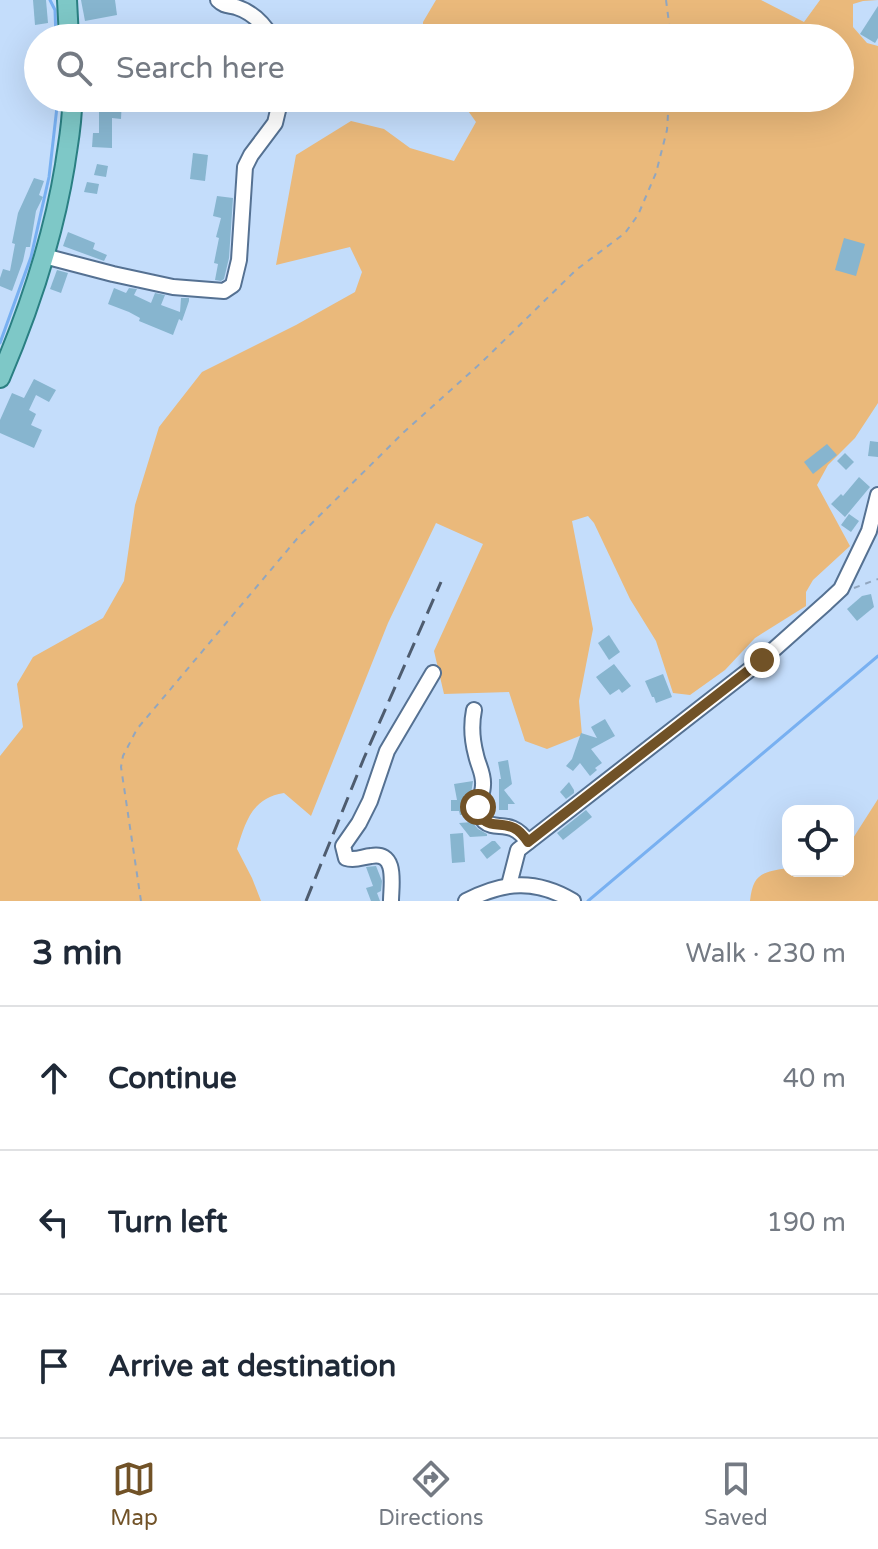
<!DOCTYPE html>
<html lang="en">
<head>
<meta charset="utf-8">
<style>
	:root { --surface:#fff; --page:#f2f2f3; --text:#1f2937; --muted:#747a83; --line:#e0e1e3; --accent:#715227 }
	body { margin:0; font-family:"Varela Round",sans-serif; background:var(--page); color:var(--text) }
	.controls { position:absolute; right:24px; bottom:24px; display:grid; overflow:hidden; border-radius:16px; box-shadow:0 8px 32px #0002 }
	.controls button { width:72px; height:72px; display:grid; place-items:center; padding:0; border:0; border-bottom:2px solid var(--line); background:var(--surface); color:var(--text); font:40px sans-serif }
	.stop { position:absolute; width:24px; height:24px; margin:-18px; border:6px solid #715227; border-radius:50%; background:#fff }
	.stop.end { background:#715227; border-color:#fff; box-shadow:0 2px 8px #0008 }
	.list { margin:0; padding:0; list-style:none }
	h2 { display:flex; justify-content:space-between; align-items:center; height:104px; margin:0; padding:0 32px; font-size:34px }
	h2 small { font-size:26px; font-weight:400; color:var(--muted) }
	.list li { display:grid; grid-template-columns:52px 1fr auto; gap:24px; align-items:center; box-sizing:border-box; height:144px; padding:0 32px; border-top:2px solid var(--line) }
	.list b { display:block; font-size:30px; white-space:nowrap }
	.list em { font-size:26px; font-style:normal; color:var(--muted) }
	.icon { flex:none; width:44px; height:44px; fill:none; stroke:currentColor; stroke-width:2; stroke-linecap:round; stroke-linejoin:round }
	.map { position:relative; flex:none; width:878px; height:901px; overflow:hidden }
	.search { position:absolute; background:var(--surface); box-shadow:0 8px 32px #0002; left:24px; right:24px; top:24px; height:88px; display:flex; align-items:center; gap:20px; box-sizing:border-box; padding:0 28px; border-radius:44px; color:var(--muted); font-size:30px }
	.sheet { height:536px; background:var(--surface) }
	nav { display:flex; justify-content:space-around; align-items:center; box-sizing:border-box; height:112px; border-top:2px solid var(--line); background:var(--surface); font-size:22px; color:var(--muted) }
	nav a { display:grid; justify-items:center; gap:4px }
	nav .on { color:var(--accent) }
	.map>svg:first-child { display:block }
	.green { fill:#eab97b }
	.lines { fill:none; stroke-linecap:round; stroke-linejoin:round }
	.stream { stroke:#78b0f1; stroke-width:3 }
	.building { fill:#87b5cf }
	.minor-casing { stroke:#557192; stroke-width:18 }
	.major-casing { stroke:#2a7f82; stroke-width:22 }
	.path { stroke:#91a6bf; stroke-width:2; stroke-dasharray:6 6; stroke-linecap:butt }
	.minor { stroke:#fff; stroke-width:14 }
	.major { stroke:#7ec8c7; stroke-width:18 }
	.rail { stroke:#4e5c6f; stroke-width:3; stroke-dasharray:16 8; stroke-linecap:butt }
	.route { stroke:#715227; stroke-width:10 }
</style>
</head>
<body>
<div class="map">
<svg width="878" height="901" viewBox="0 0 878 901">
	<rect width="100%" height="100%" fill="#c4ddfb"/>
	<g class="green">
		<path d="M 436,0 L 761,0 L 804,22 L 820,0 L 878,0 L 863,1 L 853,4 L 853,27 L 867,43 L 878,46 L 878,403 L 855,438 L 828,465 L 817,485 L 850,546 L 813,580 L 806,592 L 806,606 L 755,638 L 725,670 L 690,695 L 673,693 L 656,641 L 630,599 L 594,523 L 588,516 L 572,521 L 593,629 L 579,701 L 582,735 L 547,749 L 525,741 L 509,692 L 444,694 L 434,651 L 483,544 L 436,523 L 388,623 L 311,816 L 284,793 C 252,798 246,821 237,849 L 252,878 L 261,901 L 0,901 L 0,756 L 23,727 L 17,684 L 33,657 L 103,618 L 124,581 L 135,505 L 159,427 L 202,372 L 296,325 L 355,292 L 362,272 L 350,247 L 276,265 L 296,155 L 351,121 L 384,129 L 410,148 L 454,161 L 476,122 L 459,98 L 840,98 L 840,38 L 423,38 L 423,22 Z"/>
		<path d="M 878,799 L 878,901 L 750,901 C 753,873 763,872 788,868 L 788,871 L 848,871 L 848,846 Z"/>
	</g>
	<g class="lines">
		<g class="stream">
			<polyline points="50,0 55,10 56,38"/>
			<polyline points="0,343 31,257 49,177 58,98"/>
			<polyline points="588,901 878,656"/>
		</g>
	</g>
	<g class="building">
		<polygon points="33,0 46,0 48,23 35,25"/>
		<polygon points="81,0 115,0 117,15 85,21"/>
		<polygon points="878,6 878,38 875,43 860,34"/>
		<polygon points="99,98 122,98 121,119 112,118 112,148 92,147 93,133 99,133"/>
		<polygon points="297,98 312,98 308,110 295,105"/>
		<polygon points="193,153 208,155 205,181 190,179"/>
		<polygon points="97,164 108,166 106,177 94,175"/>
		<polygon points="34,178 44,181 39,195 43,197 36,211 30,247 26,247 23,261 12,291 0,286 0,278 3,269 10,271 15,244 12,243 18,213"/>
		<polygon points="87,182 99,184 97,194 84,192"/>
		<polygon points="217,196 233,198 229,258 224,279 221,281 215,280 218,264 214,263 219,238 216,237 221,218 213,216"/>
		<polygon points="68,232 95,243 93,249 107,255 104,261 63,246"/>
		<polygon points="844,238 865,244 856,276 835,270"/>
		<polygon points="57,270 68,273 61,293 50,289"/>
		<polygon points="114,288 126,293 129,288 137,289 134,295 151,303 155,293 165,295 161,305 180,312 181,298 189,298 189,301 182,321 179,319 173,335 139,321 140,318 129,312 108,304"/>
		<polygon points="34,379 56,390 49,402 36,395 29,410 36,414 31,425 42,430 34,448 0,433 0,420 12,393 24,398"/>
		<polygon points="870,441 878,442 878,457 868,456"/>
		<polygon points="827,444 837,455 813,474 804,462"/>
		<polygon points="845,453 854,462 846,470 837,461"/>
		<polygon points="859,477 870,487 845,517 831,504 841,494 843,496"/>
		<polygon points="849,514 859,521 851,532 841,525"/>
		<polygon points="871,594 874,607 857,621 847,609 862,596"/>
		<polygon points="609,635 620,652 609,660 598,643"/>
		<polygon points="614,664 631,686 622,693 619,689 610,695 596,677"/>
		<polygon points="663,674 672,697 656,703 654,697 652,697 645,681"/>
		<polygon points="605,719 615,736 591,749 602,763 595,768 597,770 590,776 580,763 573,771 566,766 572,759 581,733 597,738 591,727"/>
		<polygon points="508,760 512,784 504,790 515,804 508,804 508,810 499,810 499,779 501,779 498,762"/>
		<polygon points="473,781 471,794 464,795 463,815 460,815 459,811 451,811 451,800 457,800 454,784"/>
		<polygon points="569,782 574,790 574,793 566,799 560,792"/>
		<polygon points="586,810 592,817 563,840 557,833"/>
		<polygon points="472,822 478,829 487,834 487,836 470,837 459,823"/>
		<polygon points="463,833 465,862 452,863 450,834"/>
		<polygon points="492,841 495,841 501,848 487,859 480,850"/>
		<polygon points="376,866 382,881 381,891 377,893 380,901 371,901 366,888 373,886 366,867"/>
	</g>
	<g class="lines">
		<defs>
			<g id="minor">
				<path d="M 218,0 C 224,6 228,5 236,7 C 252,12 264,24 272,38"/>
				<polyline points="44,256 113,274 173,287 224,291 233,285 239,260 245,167 251,155 275,123 281,98"/>
				<path d="M 474,710 C 471,725 472,740 476,755 C 478,765 484,774 483,785 C 483,798 472,809 484,821 C 496,832 510,817 528,842"/>
				<polyline points="509,885 518,850 762,660 826,603 841,589 869,531 878,495"/>
				<path d="M 391,901 C 391,885 398,851 371,856 C 362,857 355,861 346,858 L 343,846 L 359,823 L 370,801 L 387,751 L 433,673"/>
				<path d="M 466,901 C 504,881 536,879 573,901"/>
			</g>
			<g id="major">
				<polyline points="67,0 69,38"/>
				<path d="M 0,378 C 29,310 53,239 65,165 C 68,143 73,121 72,98"/>
			</g>
		</defs>
		<use href="#minor" class="minor-casing"/>
		<use href="#major" class="major-casing"/>
		<g class="path">
			<polyline points="666,0 671,38"/>
			<polyline points="854,588 878,579"/>
			<polyline points="141,901 121,767 123,756 137,729 301,534 403,433 483,361 576,270 625,233 638,215 656,173 667,130 669,98"/>
		</g>
		<use href="#minor" class="minor"/>
		<use href="#major" class="major"/>
		<polyline class="rail" points="306,901 364,758 441,582"/>
	</g>
	<g class="lines">
		<path class="route" d="M 478,807 C 484,832 497,820 514,828 C 520,831 524,836 528,842 L 762,660"/>
	</g>
</svg>
<div class="controls">
<button><svg class="icon" aria-label="locate" viewBox="0 0 24 24"><circle cx="12" cy="12" r="6"/><path d="M12 2v4M12 18v4M2 12h4M18 12h4"/></svg></button>
</div>
<div class="stop" style="left:478px;top:807px"></div>
<div class="stop end" style="left:762px;top:660px"></div>
<div class="search"><svg class="icon" aria-label="search" viewBox="0 0 24 24"><circle cx="10" cy="10" r="6"/><path d="M15 15l6 6"/></svg>Search here</div>
</div>
<section class="sheet">
<h2>3 min<small>Walk · 230 m</small></h2>
<ul class="list">
<li><svg class="icon" aria-label="ahead" viewBox="0 0 24 24"><path d="M12 20V5M6 11l6-6 6 6"/></svg><div><b>Continue</b></div><em>40 m</em></li>
<li><svg class="icon" aria-label="left" viewBox="0 0 24 24"><path d="M17 20v-9H6M10 6l-5 5 5 5"/></svg><div><b>Turn left</b></div><em>190 m</em></li>
<li><svg class="icon" aria-label="arrive" viewBox="0 0 24 24"><path d="M6 21V4h12l-3 4 3 4H6"/></svg><div><b>Arrive at destination</b></div></li>
</ul>
</section>
<nav>
<a class="on"><svg class="icon" aria-label="map" viewBox="0 0 24 24"><path d="M3 6l6-2 6 2 6-2v14l-6 2-6-2-6 2zM9 4v14M15 6v14"/></svg>Map</a>
<a><svg class="icon" aria-label="directions" viewBox="0 0 24 24"><path d="M12 3l9 9-9 9-9-9zM9 14v-3h6M13 9l2 2-2 2"/></svg>Directions</a>
<a><svg class="icon" aria-label="saved" viewBox="0 0 24 24"><path d="M7 4h10v16l-5-4-5 4z"/></svg>Saved</a>
</nav>
</body>
</html>
